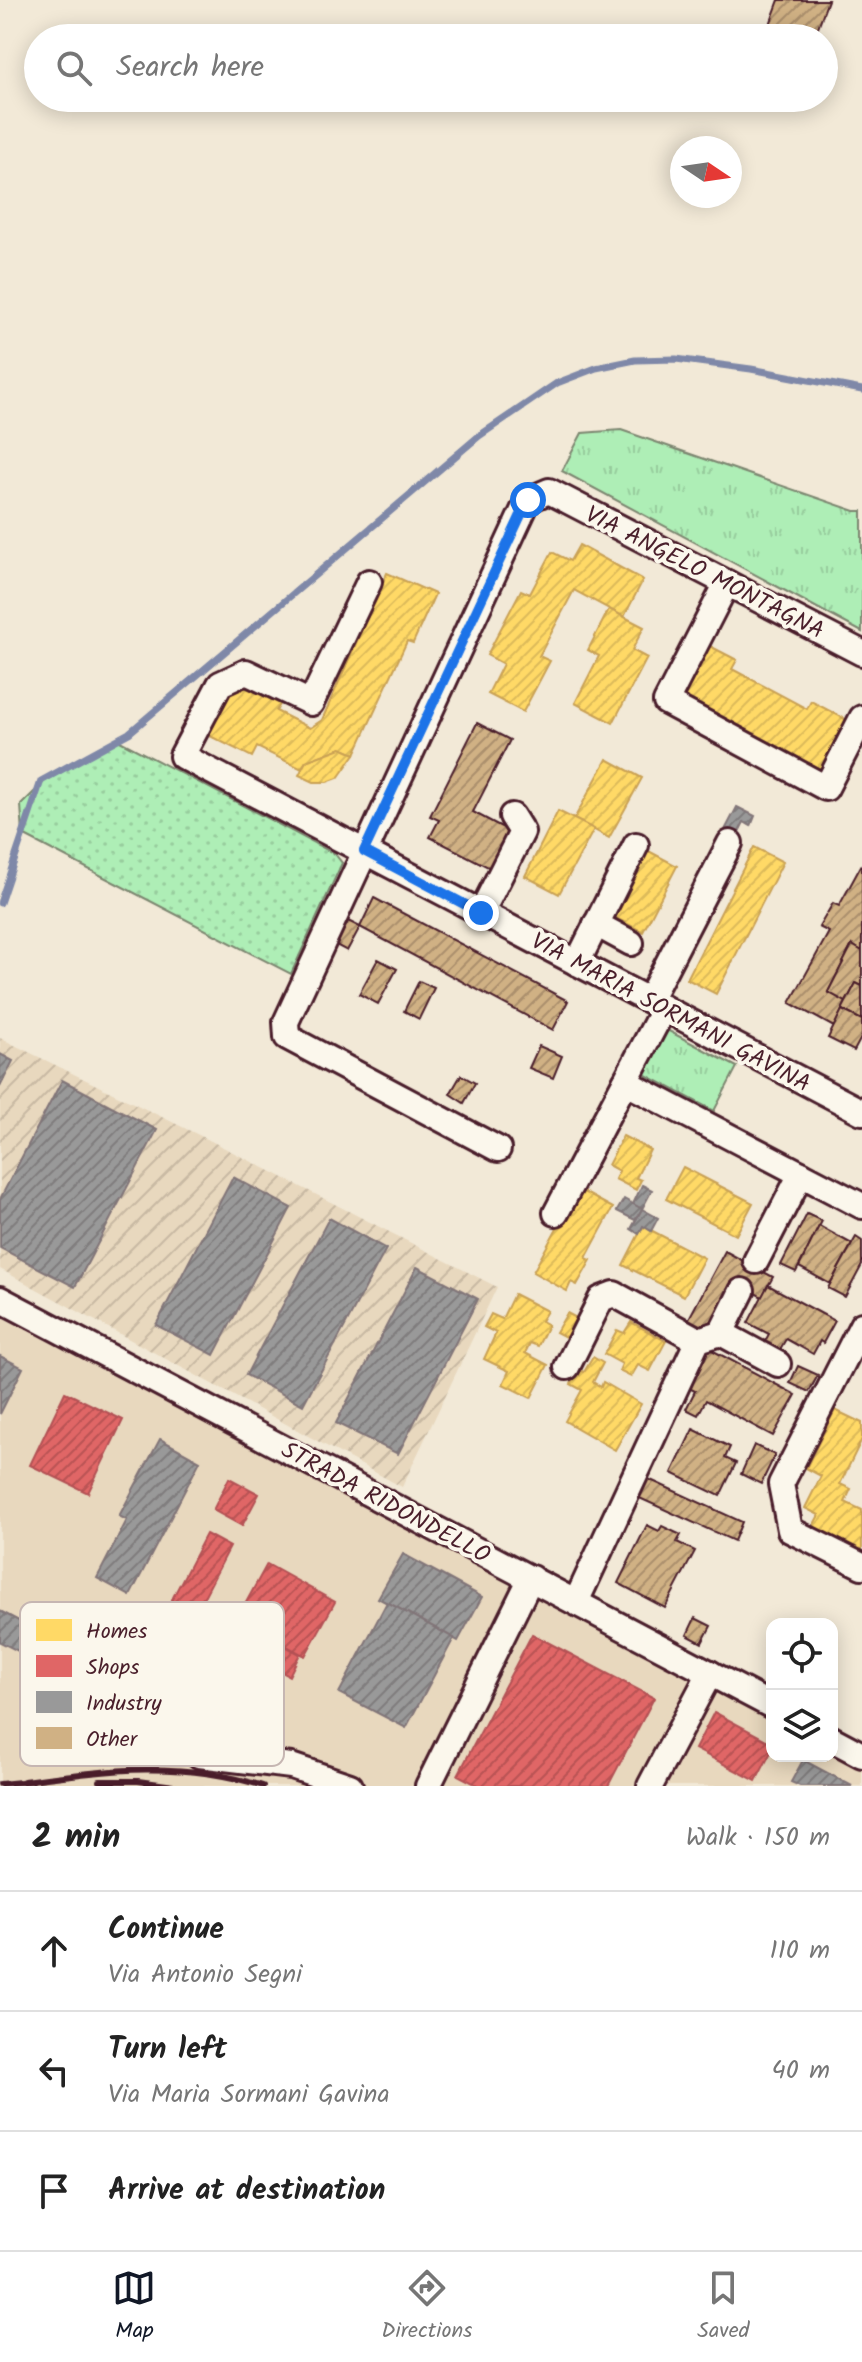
<!DOCTYPE html>
<html lang="en">
<head>
<meta charset="utf-8">
<style>
	:root { --surface:#fff; --page:#f6f6f6; --text:#222; --muted:#767676; --line:#e0e0e0; --accent:#111827 }
	body { margin:0; font-family:Kalam,sans-serif; background:var(--page); color:var(--text) }
	.controls { position:absolute; right:24px; bottom:24px; display:grid; overflow:hidden; border-radius:16px; box-shadow:0 4px 20px #0003 }
	.controls button { width:72px; height:72px; display:grid; place-items:center; padding:0; border:0; border-bottom:2px solid var(--line); background:var(--surface); color:var(--text); font:40px sans-serif }
	.compass { position:absolute; left:670px; top:136px; width:72px; height:72px; border-radius:50%; background:var(--surface); box-shadow:0 4px 20px #0003; rotate:103deg }
	.stop { position:absolute; width:24px; height:24px; margin:-18px; border:6px solid #1a73e8; border-radius:50%; background:#fff }
	.stop.end { background:#1a73e8; border-color:#fff; box-shadow:0 2px 8px #0008 }
	.list { margin:0; padding:0; list-style:none }
	h2 { display:flex; justify-content:space-between; align-items:center; height:104px; margin:0; padding:0 32px; font-size:34px }
	h2 small { font-size:26px; font-weight:400; color:var(--muted) }
	.list li { display:grid; grid-template-columns:52px 1fr auto; gap:24px; align-items:center; box-sizing:border-box; height:120px; padding:0 32px; border-top:2px solid var(--line) }
	.list b { display:block; font-size:30px; white-space:nowrap }
	.list p { margin:0; font-size:26px; white-space:nowrap; color:var(--muted) }
	.list em { font-size:26px; font-style:normal; color:var(--muted) }
	.icon { flex:none; width:44px; height:44px; fill:none; stroke:currentColor; stroke-width:2; stroke-linecap:round; stroke-linejoin:round }
	.map { position:relative; flex:none; width:862px; height:1786px; overflow:hidden }
	.search { position:absolute; background:var(--surface); box-shadow:0 4px 20px #0003; left:24px; right:24px; top:24px; height:88px; display:flex; align-items:center; gap:20px; box-sizing:border-box; padding:0 28px; border-radius:44px; color:var(--muted); font-size:30px }
	.sheet { height:464px; background:var(--surface) }
	nav { display:flex; justify-content:space-around; align-items:center; box-sizing:border-box; height:112px; border-top:2px solid var(--line); background:var(--surface); font-size:22px; color:var(--muted) }
	nav a { display:grid; justify-items:center; gap:4px }
	nav .on { color:var(--accent) }
	.map>svg:first-child { display:block }
	.built { fill:#e8d8be }
	.industrial { fill:url(#industrial-furrows) }
	.grass { fill:url(#grass-dots); stroke:#7c8670; stroke-width:2 }
	.park { fill:url(#park-tufts); stroke:#7c8670; stroke-width:2 }
	.homes { fill:url(#homes-hatch); stroke:#c9a154; stroke-width:2 }
	.shops { fill:url(#shops-hatch); stroke:#b35154; stroke-width:2 }
	.industry { fill:url(#industry-hatch); stroke:#817478; stroke-width:2 }
	.lines { fill:none; stroke-linecap:round; stroke-linejoin:round }
	.stream { stroke:#7f88a8; stroke-width:7 }
	.building { fill:url(#building-hatch); stroke:#4a1f2b; stroke-width:2 }
	.minor-casing { stroke:#4a1f2b; stroke-width:30 }
	.minor { stroke:#fbf7ec; stroke-width:24 }
	.rail { stroke:#4a1f2b; stroke-width:6 }
	.route { stroke:#1a73e8; stroke-width:10 }
	.labels { text-anchor:middle; stroke-width:8; stroke-linejoin:round; paint-order:stroke }
	.street-label { font-size:24px; fill:#4a1f2b; stroke:#fbf7ec }
	.key { fill:#fbf7ec; stroke:#c6b6b2; stroke-width:2 }
	.key-label { font-size:22px; fill:#4a1f2b }
</style>
</head>
<body>
<div class="map">
<svg width="862" height="1786" viewBox="0 0 862 1786">
	<defs>
		<pattern id="industrial-furrows" width="10" height="10" patternUnits="userSpaceOnUse" patternTransform="scale(2)"><rect width="10" height="10" fill="#e8d8be"/><path d="M-1 1l2-2M0 10L10 0M9 11l2-2" fill="none" stroke="#c8b9a3"/></pattern>
		<pattern id="grass-dots" width="8" height="8" patternUnits="userSpaceOnUse" patternTransform="scale(2)"><rect width="8" height="8" fill="#aeeeb6"/><path d="M2 2h.1M6 6h.1" fill="none" stroke="#97cc9d" stroke-width="1.8" stroke-linecap="round"/></pattern>
		<pattern id="park-tufts" width="24" height="20" patternUnits="userSpaceOnUse" patternTransform="scale(2)"><rect width="24" height="20" fill="#aeeeb6"/><path d="M3 7l-1-3M5 7V3M7 7l1-3M15 17l-1-3M17 17v-4M19 17l1-3" fill="none" stroke="#97cc9d"/></pattern>
		<pattern id="homes-hatch" width="6" height="6" patternUnits="userSpaceOnUse" patternTransform="scale(2)"><rect width="6" height="6" fill="#ffd966"/><path d="M-1 1l2-2M0 6l6-6M5 7l2-2" fill="none" stroke="#dcba59"/></pattern>
		<pattern id="shops-hatch" width="6" height="6" patternUnits="userSpaceOnUse" patternTransform="scale(2)"><rect width="6" height="6" fill="#e06666"/><path d="M-1 1l2-2M0 6l6-6M5 7l2-2" fill="none" stroke="#b85354"/></pattern>
		<pattern id="industry-hatch" width="6" height="6" patternUnits="userSpaceOnUse" patternTransform="scale(2)"><rect width="6" height="6" fill="#999"/><path d="M-1 1l2-2M0 6l6-6M5 7l2-2" fill="none" stroke="#7f7c7d"/></pattern>
		<pattern id="building-hatch" width="6" height="6" patternUnits="userSpaceOnUse" patternTransform="scale(2)"><rect width="6" height="6" fill="#d0b184"/><path d="M-1 1l2-2M0 6l6-6M5 7l2-2" fill="none" stroke="#ab8f6c"/></pattern>
	</defs>
	<rect width="100%" height="100%" fill="#f2e9d7"/>
	<filter id="ink" filterUnits="userSpaceOnUse"><feTurbulence type="fractalNoise" baseFrequency=".0125" numOctaves="2"/><feDisplacementMap in="SourceGraphic" scale="16" xChannelSelector="R" yChannelSelector="G"/><feConvolveMatrix kernelMatrix="1 2 1 2 8 2 1 2 1" color-interpolation-filters="sRGB"/></filter>
	<g filter="url(#ink)">
		<polygon class="built" points="0,1316 772,1721 772,1756 832,1756 832,1752 862,1768 862,1786 0,1786"/>
		<polygon class="industrial" points="0,1038 211,1141 497,1287 402,1487 0,1269"/>
		<polygon class="grass" points="118,740 335,854 342,863 291,974 23,835 21,805 44,782"/>
		<g class="park">
			<polygon points="621,430 855,511 862,511 862,632 562,471 582,433"/>
			<polygon points="665,1029 737,1067 714,1111 642,1073"/>
		</g>
		<g class="homes">
			<polygon points="579,545 643,580 624,617 574,590 539,656 550,661 523,712 488,694 503,664 487,655 521,590 530,594 552,552 570,561"/>
			<polygon points="387,573 435,594 413,643 407,641 355,754 341,748 306,761 302,769 257,747 252,757 208,735 235,680 281,703 276,711 310,728 322,720"/>
			<polygon points="609,609 644,627 632,650 647,658 613,723 575,703 599,656 588,650"/>
			<polygon points="704,643 737,660 732,669 807,709 811,701 851,722 823,774 676,697"/>
			<polygon points="341,748 355,754 338,778 327,782 314,782 299,775 306,761"/>
			<polygon points="607,759 642,778 609,838 574,819"/>
			<polygon points="558,811 594,829 559,894 525,876"/>
			<polygon points="641,847 677,866 643,932 606,913"/>
			<polygon points="754,847 783,862 716,994 687,979"/>
			<polygon points="623,1136 650,1150 636,1178 641,1180 636,1190 615,1179 619,1171 608,1165"/>
			<polygon points="683,1167 753,1203 736,1235 666,1199"/>
			<polygon points="578,1189 613,1208 586,1258 591,1260 577,1285 571,1282 567,1291 533,1272"/>
			<polygon points="643,1226 704,1258 684,1296 623,1265"/>
			<polygon points="514,1294 547,1311 541,1321 548,1325 538,1346 530,1343 525,1353 548,1365 531,1398 503,1384 509,1371 484,1359 496,1333 484,1327 491,1314 502,1319"/>
			<polygon points="567,1313 582,1321 571,1340 556,1332"/>
			<polygon points="631,1322 666,1341 650,1371 638,1365 631,1377 619,1371 622,1364 604,1354 617,1330 624,1333"/>
			<polygon points="593,1357 603,1363 593,1382 601,1387 603,1382 641,1404 615,1450 565,1421 582,1390 571,1384 579,1370 584,1372"/>
			<polygon points="835,1410 862,1423 862,1439 840,1484 851,1489 845,1502 862,1510 862,1553 812,1528 819,1515 805,1508 821,1476 806,1468"/>
		</g>
		<g class="shops">
			<polygon points="65,1392 123,1420 88,1493 30,1465"/>
			<polygon points="229,1478 259,1494 242,1526 213,1510"/>
			<polygon points="206,1534 230,1547 182,1639 158,1626"/>
			<polygon points="267,1564 335,1602 305,1656 237,1619"/>
			<polygon points="254,1629 300,1654 289,1676 243,1651"/>
			<polygon points="532,1634 654,1698 608,1786 479,1786 458,1775"/>
			<polygon points="714,1712 772,1743 772,1750 756,1781 695,1749"/>
		</g>
		<g class="industry">
			<polygon points="737,807 755,816 751,826 744,822 737,836 725,830"/>
			<polygon points="0,1054 13,1061 0,1087"/>
			<polygon points="62,1080 157,1130 75,1287 0,1248 0,1199"/>
			<polygon points="233,1177 291,1208 214,1355 156,1325"/>
			<polygon points="642,1185 652,1190 642,1209 633,1204"/>
			<polygon points="624,1199 642,1209 635,1220 617,1211"/>
			<polygon points="642,1209 658,1218 651,1231 643,1226 639,1234 631,1229"/>
			<polygon points="329,1218 386,1249 303,1405 246,1375"/>
			<polygon points="417,1267 478,1299 398,1454 336,1423"/>
			<polygon points="0,1356 23,1368 0,1414"/>
			<polygon points="160,1439 200,1461 130,1596 97,1578 127,1520 119,1516"/>
			<polygon points="403,1554 482,1597 458,1641 378,1598"/>
			<polygon points="387,1602 454,1638 406,1728 339,1693"/>
			<polygon points="0,1611 34,1629 22,1653 0,1642"/>
			<polygon points="803,1760 852,1786 800,1786 791,1782"/>
		</g>
		<g class="lines">
			<polyline class="stream" points="0,903 41,781 129,733 479,436 557,383 596,368 635,360 676,359 751,369 862,390"/>
		</g>
		<g class="building">
			<polygon points="779,0 828,0 814,38 765,38"/>
			<polygon points="477,723 510,740 473,812 511,832 492,869 430,837 439,820 430,816"/>
			<polygon points="862,864 862,951 852,945 828,992 846,1002 834,1027 790,1003 829,932 819,927 833,903 839,906"/>
			<polygon points="374,898 568,1001 553,1030 360,927"/>
			<polygon points="346,920 360,927 347,951 334,944"/>
			<polygon points="852,945 862,951 862,986 856,983 846,1002 828,992"/>
			<polygon points="378,959 397,969 378,1004 359,994"/>
			<polygon points="419,981 434,988 419,1019 404,1011"/>
			<polygon points="856,983 862,986 862,1020 842,1010"/>
			<polygon points="842,1010 862,1020 862,1036 854,1051 828,1038"/>
			<polygon points="539,1046 562,1056 553,1078 529,1068"/>
			<polygon points="461,1075 475,1083 464,1103 450,1094"/>
			<polygon points="807,1214 822,1221 796,1272 781,1265"/>
			<polygon points="819,1226 852,1244 830,1284 799,1267"/>
			<polygon points="856,1237 862,1241 862,1265 845,1297 828,1288"/>
			<polygon points="725,1251 773,1277 762,1297 733,1281 706,1333 687,1322"/>
			<polygon points="768,1285 835,1321 823,1343 820,1341 813,1354 786,1339 779,1351 764,1343 769,1334 748,1323"/>
			<polygon points="708,1348 796,1395 773,1436 706,1400 698,1415 686,1409 695,1391 687,1387"/>
			<polygon points="798,1366 818,1375 809,1392 790,1383"/>
			<polygon points="693,1429 730,1447 725,1458 736,1463 720,1496 672,1473"/>
			<polygon points="754,1445 775,1455 761,1484 741,1474"/>
			<polygon points="644,1477 742,1522 734,1541 635,1496"/>
			<polygon points="647,1525 659,1531 662,1526 681,1535 677,1542 695,1551 665,1608 618,1583"/>
			<polygon points="695,1618 711,1626 702,1643 687,1635"/>
		</g>
		<g class="lines">
			<defs>
				<g id="minor">
					<polyline points="369,582 311,703 246,672 220,684 182,756 862,1112"/>
					<polyline points="727,583 666,702 826,788 862,718"/>
					<polyline points="481,913 522,832 512,816"/>
					<polyline points="596,924 631,943"/>
					<polyline points="577,963 636,845"/>
					<polyline points="649,1000 730,843"/>
					<polyline points="664,1008 625,1082 862,1206"/>
					<polyline points="498,1149 287,1037 286,1022 528,500 549,491 862,653"/>
					<polyline points="556,1213 625,1082"/>
					<polyline points="756,1261 801,1174"/>
					<polyline points="0,1299 772,1706"/>
					<polyline points="862,1325 781,1484 790,1530 862,1566"/>
					<polyline points="721,1333 742,1291"/>
					<polyline points="567,1367 601,1299 614,1294 698,1340 721,1333 778,1364"/>
					<polyline points="576,1602 698,1340"/>
					<polyline points="832,1739 862,1755"/>
					<polyline points="199,1755 291,1766 350,1786"/>
					<polyline points="428,1786 531,1578"/>
					<polyline points="650,1786 710,1673"/>
				</g>
			</defs>
			<use href="#minor" class="minor-casing"/>
			<use href="#minor" class="minor"/>
			<g class="rail">
				<path d="M 24,1781 C 108,1770 180,1760 263,1786"/>
				<polyline points="100,1781 138,1781 174,1786"/>
				<polyline points="0,1784 32,1781"/>
			</g>
		</g>
	</g>
	<g class="lines" filter="url(#ink)">
		<polyline class="route" points="481,913 364,851 528,500"/>
	</g>
	<g class="labels">
		<g class="street-label">
			<text transform="translate(705 572) rotate(27)" y="8">VIA ANGELO MONTAGNA</text>
			<text transform="translate(671 1012) rotate(28)" y="8">VIA MARIA SORMANI GAVINA</text>
			<text transform="translate(386 1502) rotate(28)" y="8">STRADA RIDONDELLO</text>
		</g>
	</g>
	<rect x="20" y="1602" width="264" height="164" rx="12" class="key"/>
	<rect x="36" y="1619" width="36" height="22" fill="#ffd966"/>
	<rect x="36" y="1655" width="36" height="22" fill="#e06666"/>
	<rect x="36" y="1691" width="36" height="22" fill="#999"/>
	<rect x="36" y="1727" width="36" height="22" fill="#d0b184"/>
	<g class="key-label">
		<text x="86" y="1638">Homes</text>
		<text x="86" y="1674">Shops</text>
		<text x="86" y="1710">Industry</text>
		<text x="86" y="1746">Other</text>
	</g>
</svg>
<div class="controls">
<button><svg class="icon" aria-label="locate" viewBox="0 0 24 24"><circle cx="12" cy="12" r="6"/><path d="M12 2v4M12 18v4M2 12h4M18 12h4"/></svg></button>
<button><svg class="icon" aria-label="layers" viewBox="0 0 24 24"><path d="M12 4l9 5-9 5-9-5zM3 14l9 5 9-5"/></svg></button>
</div>
<svg class="compass" viewBox="-18 -18 36 36"><path d="M0-13l5 13h-10z" fill="#e53935"/><path d="M0 13l5-13h-10z" fill="#767676"/></svg>
<div class="stop" style="left:528px;top:500px"></div>
<div class="stop end" style="left:481px;top:913px"></div>
<div class="search"><svg class="icon" aria-label="search" viewBox="0 0 24 24"><circle cx="10" cy="10" r="6"/><path d="M15 15l6 6"/></svg>Search here</div>
</div>
<section class="sheet">
<h2>2 min<small>Walk · 150 m</small></h2>
<ul class="list">
<li><svg class="icon" aria-label="ahead" viewBox="0 0 24 24"><path d="M12 20V5M6 11l6-6 6 6"/></svg><div><b>Continue</b><p>Via Antonio Segni</p></div><em>110 m</em></li>
<li><svg class="icon" aria-label="left" viewBox="0 0 24 24"><path d="M17 20v-9H6M10 6l-5 5 5 5"/></svg><div><b>Turn left</b><p>Via Maria Sormani Gavina</p></div><em>40 m</em></li>
<li><svg class="icon" aria-label="arrive" viewBox="0 0 24 24"><path d="M6 21V4h12l-3 4 3 4H6"/></svg><div><b>Arrive at destination</b></div></li>
</ul>
</section>
<nav>
<a class="on"><svg class="icon" aria-label="map" viewBox="0 0 24 24"><path d="M3 6l6-2 6 2 6-2v14l-6 2-6-2-6 2zM9 4v14M15 6v14"/></svg>Map</a>
<a><svg class="icon" aria-label="directions" viewBox="0 0 24 24"><path d="M12 3l9 9-9 9-9-9zM9 14v-3h6M13 9l2 2-2 2"/></svg>Directions</a>
<a><svg class="icon" aria-label="saved" viewBox="0 0 24 24"><path d="M7 4h10v16l-5-4-5 4z"/></svg>Saved</a>
</nav>
</body>
</html>
